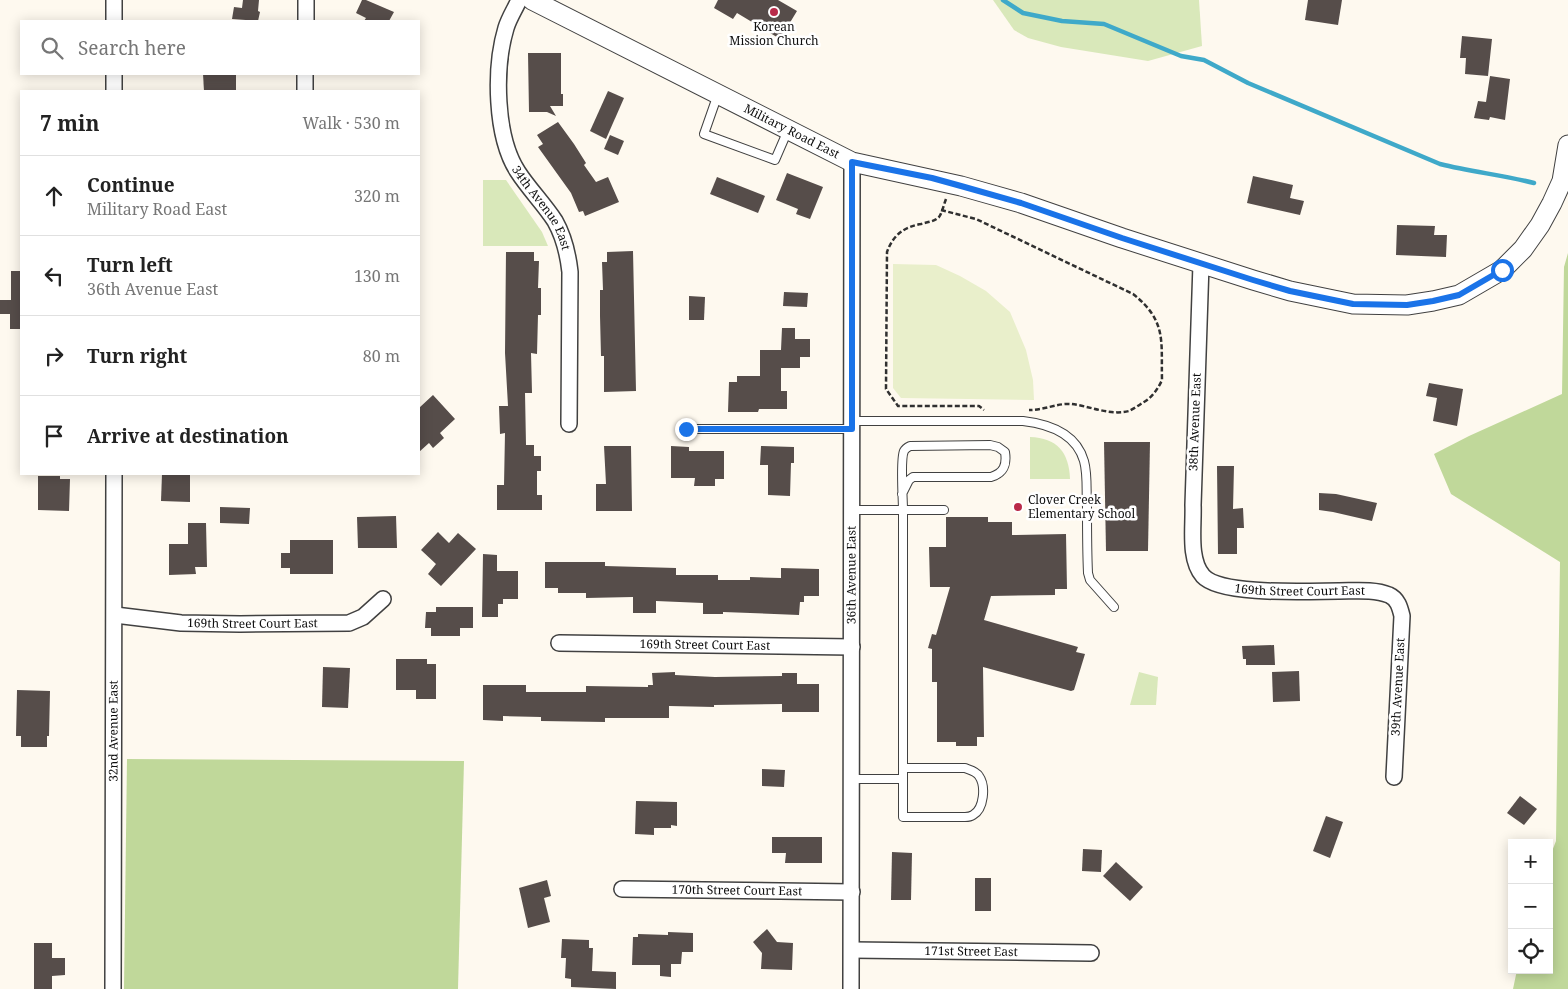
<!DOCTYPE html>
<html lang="en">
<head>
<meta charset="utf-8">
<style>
	:root { --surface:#fff; --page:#f2f2f2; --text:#222; --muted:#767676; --line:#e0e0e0 }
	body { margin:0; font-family:"Noto Serif",serif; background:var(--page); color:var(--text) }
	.controls { position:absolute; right:15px; bottom:15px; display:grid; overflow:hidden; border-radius:0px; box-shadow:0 2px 12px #0003 }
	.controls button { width:45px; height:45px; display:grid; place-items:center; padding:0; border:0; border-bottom:1px solid var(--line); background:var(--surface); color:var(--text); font:25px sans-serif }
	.stop { position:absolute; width:15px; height:15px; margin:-11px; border:4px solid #1a73e8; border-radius:50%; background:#fff }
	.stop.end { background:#1a73e8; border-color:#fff; box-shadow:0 1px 5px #0008 }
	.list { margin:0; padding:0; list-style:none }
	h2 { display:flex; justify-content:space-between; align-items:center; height:65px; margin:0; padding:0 20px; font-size:21px }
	h2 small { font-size:16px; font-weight:400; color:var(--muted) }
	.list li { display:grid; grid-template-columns:32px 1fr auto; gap:15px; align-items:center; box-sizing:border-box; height:80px; padding:0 20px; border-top:1px solid var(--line) }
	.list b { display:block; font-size:19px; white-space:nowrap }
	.list p { margin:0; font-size:16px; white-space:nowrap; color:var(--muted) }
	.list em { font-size:16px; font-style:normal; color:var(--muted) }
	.icon { flex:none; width:28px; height:28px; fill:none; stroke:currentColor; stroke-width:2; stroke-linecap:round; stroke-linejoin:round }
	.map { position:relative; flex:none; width:1568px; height:989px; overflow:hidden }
	.search { position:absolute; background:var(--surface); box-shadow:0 2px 12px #0003; left:20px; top:20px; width:400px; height:55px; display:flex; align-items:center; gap:12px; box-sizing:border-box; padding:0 18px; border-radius:0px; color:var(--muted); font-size:19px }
	.panel { position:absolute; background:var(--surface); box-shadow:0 2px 12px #0003; left:20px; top:90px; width:400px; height:385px; border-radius:0px }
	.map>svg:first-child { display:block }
	.green { fill:#d9e8ba }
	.forest { fill:#c0d89a }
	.pitch { fill:#e9efcb }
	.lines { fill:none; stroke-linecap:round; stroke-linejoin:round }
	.stream { stroke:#3fa9c9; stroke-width:4.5 }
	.building { fill:#564d4a }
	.service-casing { stroke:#414141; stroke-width:10 }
	.minor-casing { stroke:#414141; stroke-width:18 }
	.tertiary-casing { stroke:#414141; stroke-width:21 }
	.path { stroke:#303030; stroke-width:2.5; stroke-dasharray:5 2.5; stroke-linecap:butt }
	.service { stroke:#fff; stroke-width:8 }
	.minor { stroke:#fff; stroke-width:15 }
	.tertiary { stroke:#fff; stroke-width:19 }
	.route { stroke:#1a73e8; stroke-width:6 }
	.poi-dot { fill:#b92a49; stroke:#fff; stroke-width:2 }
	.labels { text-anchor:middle; stroke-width:5; stroke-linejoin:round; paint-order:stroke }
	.poi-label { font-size:12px; fill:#0e0e0e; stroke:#fff }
	.street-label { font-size:12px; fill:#0e0e0e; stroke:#fff }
</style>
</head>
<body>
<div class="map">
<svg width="1568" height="989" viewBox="0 0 1568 989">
	<rect width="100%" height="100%" fill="#fef9ef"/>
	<g class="green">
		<polygon points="993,0 1199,0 1202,46 1148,61 1061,47 1028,38 1014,30"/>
		<polygon points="483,180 506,180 542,232 548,246 483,246"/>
		<path d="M 1030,437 C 1057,438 1069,452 1070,479 L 1030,479 Z"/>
		<polygon points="1139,672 1158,677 1156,705 1130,705"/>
	</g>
	<g class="forest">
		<polygon points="1568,253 1568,989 1513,989 1517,970 1549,970 1549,859 1556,841 1560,562 1451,494 1434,454 1469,436 1562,394 1564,267"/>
		<polygon points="127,759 464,761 458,989 124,989"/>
	</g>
	<polygon class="pitch" points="893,264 936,265 960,276 986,291 1010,312 1026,350 1033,380 1034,400 901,398 893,388"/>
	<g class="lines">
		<path class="stream" d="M 1003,0 L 1023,13 L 1062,21 L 1104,24 L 1181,56 L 1204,60 L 1248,83 L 1440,164 C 1472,172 1503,175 1534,183"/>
	</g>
	<g class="building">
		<polygon points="243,0 259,0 258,11 260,12 258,21 232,19 234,7 242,8"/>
		<polygon points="362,0 366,0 394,12 389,21 364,21 366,18 356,13"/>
		<polygon points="718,0 778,0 797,11 780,39 737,13 733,19 714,8"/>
		<polygon points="1308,0 1342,0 1338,25 1305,20"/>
		<polygon points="1462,36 1492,39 1488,76 1465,74 1466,58 1460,58"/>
		<polygon points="528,53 561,53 561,94 563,94 563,106 550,106 556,116 547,112 529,112"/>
		<polygon points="203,74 236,74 236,91 204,91"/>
		<polygon points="1490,76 1510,79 1505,120 1490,117 1489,120 1474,118 1478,101 1486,102"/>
		<polygon points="608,91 624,98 606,139 590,131"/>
		<polygon points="558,122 574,144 586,163 584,165 596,182 608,177 619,202 585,216 583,211 579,212 571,193 538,147 543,144 537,135"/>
		<polygon points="610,135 624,141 618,155 604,149"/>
		<polygon points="787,173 823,187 810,219 796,214 798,209 776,200"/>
		<polygon points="1253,176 1293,185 1290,198 1304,201 1300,215 1247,203"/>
		<polygon points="717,177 765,196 758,213 710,194"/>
		<polygon points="1397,225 1435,226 1434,235 1447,235 1446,257 1396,255"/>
		<polygon points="633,251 636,391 604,392 604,356 601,356 600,316 600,290 603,290 602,262 607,262 607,252"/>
		<polygon points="506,252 534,252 534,261 539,261 538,288 541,288 541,315 538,315 537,354 531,353 532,393 525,393 526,445 534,445 534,456 541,456 541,471 537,471 537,495 542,495 542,510 497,510 497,485 504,485 505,433 500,434 499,406 508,406 505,353"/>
		<polygon points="11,271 21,271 21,329 10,329 10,314 0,314 0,300 11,300"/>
		<polygon points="784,292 808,293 807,307 783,306"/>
		<polygon points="689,296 705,297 704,320 689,320"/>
		<polygon points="782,328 795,328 795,339 810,339 810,357 800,357 800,368 781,368 781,391 787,391 787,409 759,409 758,412 728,412 729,382 737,382 737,376 760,376 760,350 781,350"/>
		<polygon points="1429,383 1463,389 1457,426 1433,421 1437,398 1426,396"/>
		<polygon points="433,395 455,419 440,433 444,438 433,448 429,443 419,452 419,408"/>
		<polygon points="1104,442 1150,442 1148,551 1106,551"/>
		<polygon points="604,446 631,446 632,511 596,511 596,484 606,484"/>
		<polygon points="671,446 689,447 689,451 724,451 724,479 715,479 715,486 694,486 695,478 671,478"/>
		<polygon points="761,446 794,447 794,463 791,463 790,496 768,495 768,465 760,465"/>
		<polygon points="1217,466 1234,466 1233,509 1243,508 1244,528 1237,528 1237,554 1218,554"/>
		<polygon points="162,474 190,474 190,502 161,501"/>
		<polygon points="38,476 60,476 60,479 70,479 69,511 38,510"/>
		<polygon points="1319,493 1336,494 1377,503 1372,521 1333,512 1319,510"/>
		<polygon points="220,507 250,508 249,524 220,523"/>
		<polygon points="396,516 397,548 358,548 357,517"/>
		<polygon points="946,517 988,517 988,522 1012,522 1012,535 1066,534 1067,589 1055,589 1055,595 991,596 984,620 1078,647 1076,652 1085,654 1074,690 1071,691 983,667 984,737 977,737 977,746 956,746 956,742 937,742 937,682 932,682 932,649 928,648 932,634 936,635 950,587 930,587 929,547 946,547"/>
		<polygon points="188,523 206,523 207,567 195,567 196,574 169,575 169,544 188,544"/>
		<polygon points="438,532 449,543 458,533 476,549 441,586 428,574 436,564 421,550"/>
		<polygon points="290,540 333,540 333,574 290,574 290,568 281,568 281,553 290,553"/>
		<polygon points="483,554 497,555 497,571 518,571 518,599 503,599 503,604 498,604 498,617 482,617"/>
		<polygon points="545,562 605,562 605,566 676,568 676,575 718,575 718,580 750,580 750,577 781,578 781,568 819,569 819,596 804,596 804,602 800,602 799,615 723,612 723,614 703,614 703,603 656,601 656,613 633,613 633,597 586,598 586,593 558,593 558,588 545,588"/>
		<polygon points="436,607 473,607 473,628 460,628 460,636 431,636 431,628 425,628 426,612 436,612"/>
		<polygon points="1274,645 1275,665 1246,665 1246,659 1243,659 1242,646"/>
		<polygon points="396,659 427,659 427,664 436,664 436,699 416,699 416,690 396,690"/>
		<polygon points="323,667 350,668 348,708 322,707"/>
		<polygon points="1299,671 1300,701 1273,702 1272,672"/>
		<polygon points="675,672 675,675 715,677 782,676 782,673 797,673 797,684 819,684 819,712 782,712 782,704 714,705 714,707 669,706 669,718 605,718 605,722 541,721 541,717 503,716 503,721 483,720 483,685 526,685 526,692 586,692 586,686 648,687 648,685 653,685 652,673"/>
		<polygon points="17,690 50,691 49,736 47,736 47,747 21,747 21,736 16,736"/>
		<polygon points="762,769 785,770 784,787 762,786"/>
		<polygon points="1520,796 1537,809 1524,825 1507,813"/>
		<polygon points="636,801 677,802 677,826 671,825 671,828 654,828 654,835 635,834"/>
		<polygon points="1326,816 1343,822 1330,858 1313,851"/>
		<polygon points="772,837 822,837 822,863 785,863 786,853 772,853"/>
		<polygon points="1083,849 1102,850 1101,872 1082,871"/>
		<polygon points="892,852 912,853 911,900 891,900"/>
		<polygon points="1116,862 1143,887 1130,901 1103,876"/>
		<rect x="975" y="878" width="16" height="33"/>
		<polygon points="547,880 551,896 544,898 550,922 528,928 519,888"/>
		<polygon points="767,929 777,942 793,943 792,970 761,969 762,953 753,942"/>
		<polygon points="668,932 693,933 693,952 682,952 681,964 671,964 671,977 660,976 660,965 632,965 633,937 638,937 638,934 668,935"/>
		<polygon points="562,939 589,940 589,948 593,948 592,971 616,972 616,989 571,987 571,979 565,978 566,958 561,958"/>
		<polygon points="34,943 52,943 52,958 65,958 65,975 52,976 52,989 34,989"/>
	</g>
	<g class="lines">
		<defs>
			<g id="service">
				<polyline points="718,94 704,134 775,160 788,130"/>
				<path d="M 852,421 L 1023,421 C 1049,424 1076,433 1084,461 C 1088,475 1086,492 1087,507 C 1087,529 1087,551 1088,573 L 1090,580 L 1114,607"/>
				<polyline points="686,429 852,429"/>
				<path d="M 902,494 L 909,480 L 913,477 L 991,477 C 1004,473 1007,465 1005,452 L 998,447 L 990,445 L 910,446 C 908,447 905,449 904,451 C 900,459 903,499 903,510 L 903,817 L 965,817 C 967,817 970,817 973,815 C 984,809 986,786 979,776 C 976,771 970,770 965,768 L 903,768"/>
				<polyline points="852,510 944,510"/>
				<polyline points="852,779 903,779"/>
			</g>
			<g id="minor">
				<polyline points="114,0 114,21"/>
				<path id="s1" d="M 519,0 C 515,9 509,18 506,28 C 494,68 495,137 518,172 C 529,189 544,204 555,221 C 564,237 568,254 570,272 L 569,424"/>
				<polyline points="306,21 306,0"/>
				<polyline points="114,74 114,91"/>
				<polyline points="305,91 305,74"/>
				<path id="s2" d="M 1201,264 L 1193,505 C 1194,526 1188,559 1203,576 C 1221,596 1311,591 1339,591 C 1355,591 1374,589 1389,595 C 1398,599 1400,608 1402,616 L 1394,777"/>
				<path id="s3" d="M 115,615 L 181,623 L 240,624 L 349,623 L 363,617 L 383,599"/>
				<path id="s4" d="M 559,643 L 852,647"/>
				<path id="s5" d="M 622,889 L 852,892"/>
				<path id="s6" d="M 852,950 L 1091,953"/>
				<path id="s7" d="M 113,989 L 114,474"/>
				<path id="s8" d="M 851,989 L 852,162"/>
			</g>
			<g id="tertiary">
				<path id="s9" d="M 532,0 L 852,162 L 961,186 L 1021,203 L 1122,238 L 1253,280 L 1290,291 L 1353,304 L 1407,305 L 1433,301 L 1459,295 L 1502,270 L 1523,249 L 1540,225 L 1552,203 L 1562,181 L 1568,145"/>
			</g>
		</defs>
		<use href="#service" class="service-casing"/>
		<use href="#minor" class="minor-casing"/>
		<use href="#tertiary" class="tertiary-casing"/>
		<g class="path">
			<path d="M 946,199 C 944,204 942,213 939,217 C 934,222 927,222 921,224 C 904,227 893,235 887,252 L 886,389 L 898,406 L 979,406 L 984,410"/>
			<path d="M 941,210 L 976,219 L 1133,294 C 1167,321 1161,341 1162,380 C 1158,389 1151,399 1142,403 C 1138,406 1133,409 1129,411 C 1110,416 1090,406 1071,404 C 1058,403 1044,410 1029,410"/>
		</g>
		<use href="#service" class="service"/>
		<use href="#minor" class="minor"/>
		<use href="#tertiary" class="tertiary"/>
	</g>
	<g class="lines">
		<polyline class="route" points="686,429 852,429 852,162 932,178 961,186 1021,203 1122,238 1253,280 1290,291 1353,304 1407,305 1433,301 1459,295 1502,270"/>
	</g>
	<g class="poi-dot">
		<circle cx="774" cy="12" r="5"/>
		<circle cx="1018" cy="507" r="5"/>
	</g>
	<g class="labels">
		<g class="poi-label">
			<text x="774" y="31">Korean<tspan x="774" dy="14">Mission Church</tspan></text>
			<text x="1028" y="504" text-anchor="start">Clover Creek<tspan x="1028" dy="14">Elementary School</tspan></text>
		</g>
		<g class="street-label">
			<text dy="4" stroke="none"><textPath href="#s9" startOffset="291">Military Road East</textPath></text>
			<text dy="4" stroke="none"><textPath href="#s1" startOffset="222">34th Avenue East</textPath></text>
			<text transform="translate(1195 422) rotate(-88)" y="4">38th Avenue East</text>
			<text dy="4" stroke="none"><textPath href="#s8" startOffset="414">36th Avenue East</textPath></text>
			<text dy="4" stroke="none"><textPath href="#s2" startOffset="414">169th Street Court East</textPath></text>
			<text dy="4" stroke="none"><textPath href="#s3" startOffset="138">169th Street Court East</textPath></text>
			<text dy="4" stroke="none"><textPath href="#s4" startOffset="146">169th Street Court East</textPath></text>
			<text transform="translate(1398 687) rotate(-87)" y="4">39th Avenue East</text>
			<text dy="4" stroke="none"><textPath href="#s7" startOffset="258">32nd Avenue East</textPath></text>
			<text dy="4" stroke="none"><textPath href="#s5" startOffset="115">170th Street Court East</textPath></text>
			<text dy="4" stroke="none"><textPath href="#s6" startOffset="119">171st Street East</textPath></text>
		</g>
	</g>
</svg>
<div class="controls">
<button>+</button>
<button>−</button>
<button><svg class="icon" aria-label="locate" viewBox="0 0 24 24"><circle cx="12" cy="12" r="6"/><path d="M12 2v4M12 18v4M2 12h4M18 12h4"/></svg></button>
</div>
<div class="stop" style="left:1502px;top:270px"></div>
<div class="stop end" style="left:686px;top:429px"></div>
<div class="search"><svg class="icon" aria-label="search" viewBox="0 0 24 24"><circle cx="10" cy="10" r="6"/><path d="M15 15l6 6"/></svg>Search here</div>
<section class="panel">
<h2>7 min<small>Walk · 530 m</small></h2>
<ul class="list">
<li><svg class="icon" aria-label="ahead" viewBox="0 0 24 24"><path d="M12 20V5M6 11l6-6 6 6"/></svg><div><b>Continue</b><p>Military Road East</p></div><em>320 m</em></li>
<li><svg class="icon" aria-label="left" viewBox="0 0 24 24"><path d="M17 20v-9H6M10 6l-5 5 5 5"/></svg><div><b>Turn left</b><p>36th Avenue East</p></div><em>130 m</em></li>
<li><svg class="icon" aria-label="right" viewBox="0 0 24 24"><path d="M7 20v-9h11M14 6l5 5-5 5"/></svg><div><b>Turn right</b></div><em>80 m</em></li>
<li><svg class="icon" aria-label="arrive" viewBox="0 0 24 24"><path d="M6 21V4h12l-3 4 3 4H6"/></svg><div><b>Arrive at destination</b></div></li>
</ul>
</section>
</div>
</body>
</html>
